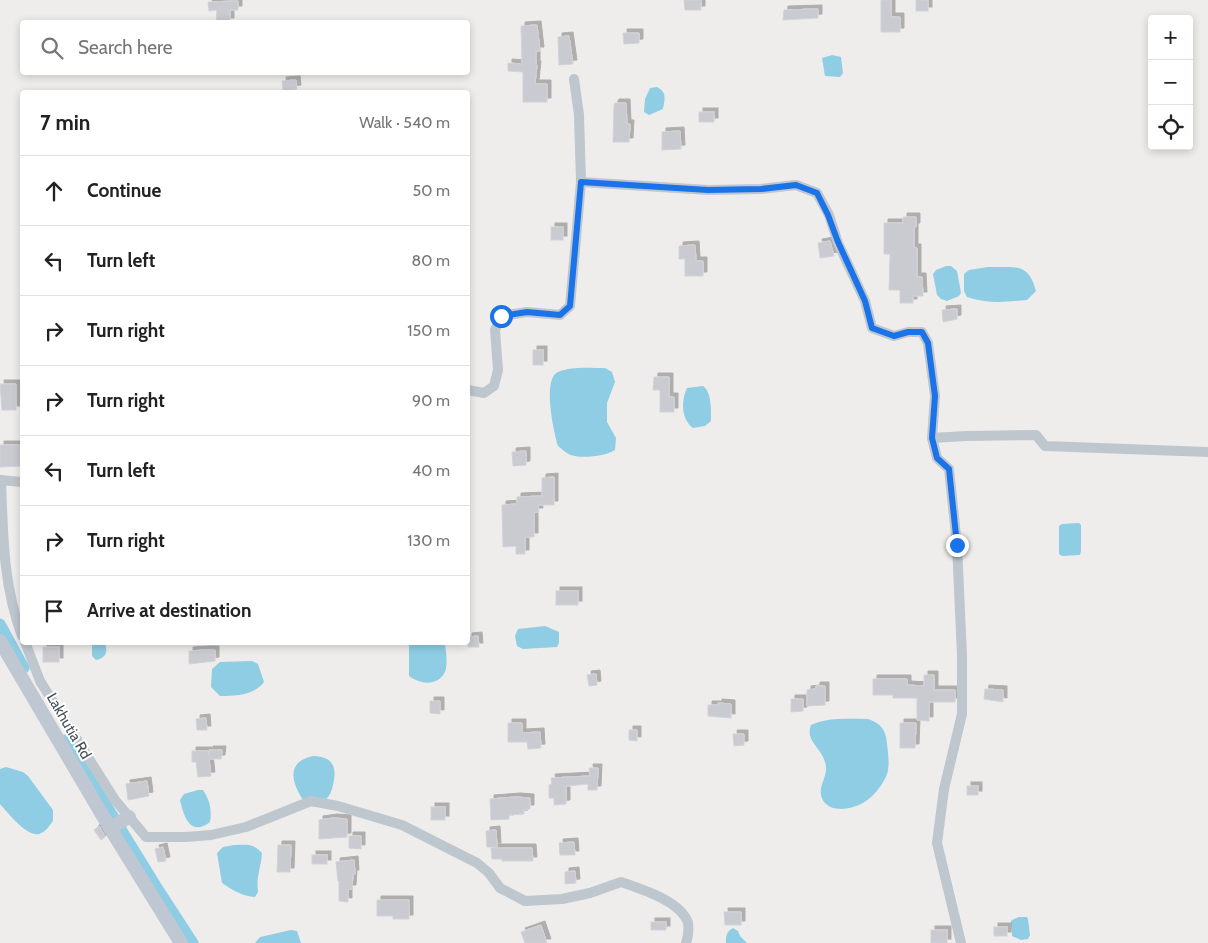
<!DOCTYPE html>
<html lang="en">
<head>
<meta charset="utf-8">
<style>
	:root { --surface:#fff; --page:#f2f2f2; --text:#222; --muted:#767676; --line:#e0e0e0 }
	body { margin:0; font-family:Cabin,sans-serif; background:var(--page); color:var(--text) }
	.controls { position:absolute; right:15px; top:15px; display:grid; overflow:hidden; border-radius:5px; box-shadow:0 2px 8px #0003 }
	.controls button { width:45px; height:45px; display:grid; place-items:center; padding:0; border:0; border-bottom:1px solid var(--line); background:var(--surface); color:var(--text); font:25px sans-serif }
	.stop { position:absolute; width:15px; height:15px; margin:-11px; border:4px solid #1a73e8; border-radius:50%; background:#fff }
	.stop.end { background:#1a73e8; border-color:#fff; box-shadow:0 1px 5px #0008 }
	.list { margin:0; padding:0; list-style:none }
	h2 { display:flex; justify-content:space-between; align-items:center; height:65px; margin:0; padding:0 20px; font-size:21px }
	h2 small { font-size:16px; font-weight:400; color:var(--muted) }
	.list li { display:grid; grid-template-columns:32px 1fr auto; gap:15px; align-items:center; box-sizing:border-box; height:70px; padding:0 20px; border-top:1px solid var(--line) }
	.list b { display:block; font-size:19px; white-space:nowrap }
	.list em { font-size:16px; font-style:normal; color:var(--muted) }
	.icon { flex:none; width:28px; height:28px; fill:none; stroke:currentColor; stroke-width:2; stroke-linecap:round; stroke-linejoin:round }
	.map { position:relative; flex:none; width:1208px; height:943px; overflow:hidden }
	.search { position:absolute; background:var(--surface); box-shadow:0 2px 8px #0003; left:20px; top:20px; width:450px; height:55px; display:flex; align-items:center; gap:12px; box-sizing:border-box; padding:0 18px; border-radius:5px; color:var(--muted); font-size:19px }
	.panel { position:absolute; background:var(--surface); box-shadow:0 2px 8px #0003; left:20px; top:90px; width:450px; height:555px; border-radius:5px }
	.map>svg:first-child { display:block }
	.water { fill:#8ecde4 }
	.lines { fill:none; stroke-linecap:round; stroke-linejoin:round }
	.canal { stroke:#8ecde4; stroke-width:11 }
	.building { fill:#cacbd1; stroke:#d1d2d8; filter:url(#shadow) }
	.street { stroke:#bec6ce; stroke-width:10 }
	.secondary { stroke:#bec7d2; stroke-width:14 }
	.route { stroke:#1a73e8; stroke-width:6 }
	.labels { text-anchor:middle; stroke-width:4; stroke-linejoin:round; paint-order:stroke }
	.street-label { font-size:15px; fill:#464f58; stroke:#fff }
</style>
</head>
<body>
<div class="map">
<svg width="1208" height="943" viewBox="0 0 1208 943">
	<defs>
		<filter id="shadow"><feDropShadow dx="4" dy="-4" stdDeviation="0" flood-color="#0004"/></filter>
	</defs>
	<rect width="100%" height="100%" fill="#efedec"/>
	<g class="water">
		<polygon points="832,55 841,57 843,73 840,77 825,76 822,58"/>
		<path d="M 657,87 C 667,92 665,99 663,109 L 649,115 L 644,112 L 645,99 L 650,88 Z"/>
		<polygon points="946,266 951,266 957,271 961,293 959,296 947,301 941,299 937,295 933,274 936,270"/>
		<path d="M 988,267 C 1014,268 1028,261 1036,291 L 1027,300 C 1006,302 987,304 967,297 L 964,291 L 964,274 L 969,270 Z"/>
		<path d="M 605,368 L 612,372 L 615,382 L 607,403 L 607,422 L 616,438 L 615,450 C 606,456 582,459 571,455 C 567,454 562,449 558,446 C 554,432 542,379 558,372 C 572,366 590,368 605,368 Z"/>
		<path d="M 703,386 C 712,392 711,411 711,421 L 705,426 L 693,428 C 681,419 681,401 687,388 Z"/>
		<polygon points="1079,523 1081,525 1081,551 1080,555 1062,556 1059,554 1059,526 1062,524"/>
		<polygon points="545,626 559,632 559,643 557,647 523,649 517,646 515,636 518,629"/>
		<path d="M 92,643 L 105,643 C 108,652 106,658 96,660 L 92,656 Z"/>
		<path d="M 411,643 L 443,642 L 445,644 C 446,652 448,665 445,672 C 437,687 420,684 409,676 L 409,644 Z"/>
		<path d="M 252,661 L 258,664 L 264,682 C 253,696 236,696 220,696 L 211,687 L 212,669 L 220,662 Z"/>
		<path d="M 868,719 C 881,723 886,730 887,744 C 888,753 890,765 887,774 C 884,783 874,796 866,801 C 854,810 825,815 821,795 C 819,786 826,778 826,769 C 826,749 804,743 811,725 C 828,717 849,719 868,719 Z"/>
		<path d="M 314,756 C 334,757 337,768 333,785 C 332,790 330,796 326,799 C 320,803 310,801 303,800 C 291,781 286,761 314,756 Z"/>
		<path d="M 6,767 L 23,772 L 28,776 L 53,810 L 53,821 C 49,826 46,832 39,834 C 27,837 8,813 0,804 L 0,769 Z"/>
		<path d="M 198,790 L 203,790 C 210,800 212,811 210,822 C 190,837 184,817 180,800 L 184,794 Z"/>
		<path d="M 234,845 C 247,845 253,843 262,853 C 261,868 256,876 258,892 L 255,897 C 242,896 232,890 222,883 L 217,853 L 223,847 Z"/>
		<polygon points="1019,917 1027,917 1028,919 1030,935 1028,939 1021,940 1012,936 1011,921 1014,919"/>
		<path d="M 733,928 L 738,931 L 740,936 L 747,943 L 726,943 C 726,936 726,932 733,928 Z"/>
		<polygon points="291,930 297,931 301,943 255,943 260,937"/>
	</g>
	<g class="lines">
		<g class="canal">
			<polyline points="0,624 24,668"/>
			<polyline points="66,740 156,886 193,943"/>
		</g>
	</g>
	<g class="building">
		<polygon points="684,0 701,0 701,10 685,10"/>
		<polygon points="881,0 891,0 891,17 900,17 900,32 881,32"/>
		<rect x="916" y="0" width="12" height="11"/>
		<polygon points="238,1 238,10 230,10 230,22 216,22 217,10 209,11 208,2"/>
		<polygon points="818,9 818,18 783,20 784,10"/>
		<polygon points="537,25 540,51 536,51 536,65 537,65 535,84 547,84 547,102 523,102 523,72 508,71 508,63 522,64 521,26"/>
		<polygon points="623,33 639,33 639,43 624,44"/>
		<polygon points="569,36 573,64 559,65 558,37"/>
		<polygon points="296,80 297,89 283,91 282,81"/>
		<polygon points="615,103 626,103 627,124 630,124 629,142 613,142 614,105"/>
		<rect x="699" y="112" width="15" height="10"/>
		<polygon points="680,131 681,149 662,150 662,132"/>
		<polygon points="903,217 916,217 916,227 914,227 914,248 917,248 917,277 922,277 923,296 913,296 913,303 900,303 900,290 889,290 890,254 884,254 884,223 903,223"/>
		<rect x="551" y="227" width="12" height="13"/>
		<polygon points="830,241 834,256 820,258 818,243"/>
		<polygon points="695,245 696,261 703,261 703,276 685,276 685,259 679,259 679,246"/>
		<polygon points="957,309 957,319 943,322 942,310"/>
		<rect x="533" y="350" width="10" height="15"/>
		<polygon points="654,377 669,377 669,397 674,397 674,412 660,412 660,390 653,390"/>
		<polygon points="0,384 16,384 16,410 2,410"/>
		<polygon points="0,445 21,445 22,466 0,467"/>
		<polygon points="526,451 526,465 513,466 512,452"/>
		<polygon points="554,477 554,505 538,505 539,512 534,512 534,537 525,537 525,554 516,554 516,546 503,547 502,505 517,504 517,497 542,496 542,478"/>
		<rect x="556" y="591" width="22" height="14"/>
		<polygon points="478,636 479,647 468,647 468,637"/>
		<rect x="43" y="647" width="16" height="15"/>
		<polygon points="205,650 215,650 215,661 189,664 189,651"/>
		<polygon points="596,674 597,685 589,686 587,675"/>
		<polygon points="924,675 934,675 934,690 955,690 955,702 929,702 929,721 917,720 917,698 893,698 893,695 873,695 873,679 907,679 907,685 924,686"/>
		<polygon points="816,686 825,686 825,705 807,706 807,690 816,689"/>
		<polygon points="985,689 1003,690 1003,702 984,699"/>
		<polygon points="791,699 803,699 803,711 791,712"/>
		<polygon points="430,701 440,701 440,714 430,713"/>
		<polygon points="718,703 731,704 731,718 708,716 708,705 718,705"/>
		<polygon points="206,718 207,730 197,730 196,719"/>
		<polygon points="508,723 522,723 522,733 540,732 541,748 528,749 527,742 508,742"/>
		<polygon points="900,723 916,723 915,748 900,748"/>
		<polygon points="629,730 637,730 637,741 629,740"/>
		<polygon points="733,734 744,734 744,745 734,746"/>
		<polygon points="209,750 222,750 221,759 209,759 211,776 198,777 196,762 192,762 192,751 208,751 209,756"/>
		<polygon points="589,768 598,768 597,790 588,790 588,784 566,786 566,804 554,805 554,798 549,798 549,785 552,784 551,778 590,776"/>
		<polygon points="147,781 149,796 128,800 126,784"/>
		<rect x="967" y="786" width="11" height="9"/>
		<polygon points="516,797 530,798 530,809 524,809 524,814 509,815 509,819 491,820 490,799"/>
		<rect x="431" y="807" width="14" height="13"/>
		<polygon points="333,818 347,819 347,837 319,839 319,820"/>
		<polygon points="99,826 105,837 101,840 94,830"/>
		<polygon points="496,830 497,847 487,847 486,831"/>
		<polygon points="349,836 361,836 361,849 349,848"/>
		<polygon points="574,842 575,855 560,855 559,843"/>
		<polygon points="278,845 291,845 290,872 277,872"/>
		<polygon points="163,847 166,861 158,862 155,849"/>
		<polygon points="491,848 532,848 533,861 502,861 502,859 492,859"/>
		<rect x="312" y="855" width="15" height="9"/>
		<polygon points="354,860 355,874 353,874 352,889 348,889 348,902 339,901 339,881 338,881 336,862"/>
		<polygon points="575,871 576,883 565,884 565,872"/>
		<polygon points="377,900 409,900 409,919 393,919 393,916 377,916"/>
		<polygon points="724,912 741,912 741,925 725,925"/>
		<rect x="651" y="922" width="15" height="8"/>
		<polygon points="541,925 547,943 525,943 521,932"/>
		<rect x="994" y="927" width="13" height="9"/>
		<rect x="931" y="930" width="16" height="13"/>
	</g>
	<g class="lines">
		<g class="street">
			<polyline points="581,182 708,190 761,189 796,185 817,193 829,215 838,243 865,301 872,328 894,336 908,332 922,332 928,343 935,396 932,438 937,458 949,469 957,545 962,656 962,714 944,789 937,843 961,943"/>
			<polyline points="468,390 484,393 494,386 498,370 495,330 501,316 527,312 560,315 570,306 581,182 579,115 574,79"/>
			<polyline points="932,438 966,436 1036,435 1045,446 1208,452"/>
			<polyline points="0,480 22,482"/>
			<path d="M 1,480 C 3,533 3,586 22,636"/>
			<path d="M 25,642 L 40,681 L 115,800 L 146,837 L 186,837 L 211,835 L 246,827 L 311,801 L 338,806 L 402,825 L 477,863 L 489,873 L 500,888 L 525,901 L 562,899 L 590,893 L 621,882 C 641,889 681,901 688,923 C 689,929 688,937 686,943"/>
		</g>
		<g class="secondary">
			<polyline points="0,641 110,828 181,943"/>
			<polyline points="110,828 129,817"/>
		</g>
	</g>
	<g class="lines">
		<polyline class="route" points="501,316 527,312 560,315 570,306 581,182 708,190 761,189 796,185 817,193 828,215 838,242 865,301 872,328 894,336 908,332 922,332 928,343 935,396 932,438 937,458 949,469 957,545"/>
	</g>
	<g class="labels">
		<g class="street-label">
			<text transform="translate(69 726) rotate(60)" y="5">Lakhutia Rd</text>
		</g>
	</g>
</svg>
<div class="controls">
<button>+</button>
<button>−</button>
<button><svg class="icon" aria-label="locate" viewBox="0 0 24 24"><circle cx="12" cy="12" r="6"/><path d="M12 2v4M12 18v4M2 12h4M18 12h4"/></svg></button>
</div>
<div class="stop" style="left:501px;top:316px"></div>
<div class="stop end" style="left:957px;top:545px"></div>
<div class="search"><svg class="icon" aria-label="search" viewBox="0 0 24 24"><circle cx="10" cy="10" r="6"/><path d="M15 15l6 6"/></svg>Search here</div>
<section class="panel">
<h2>7 min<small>Walk · 540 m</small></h2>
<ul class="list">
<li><svg class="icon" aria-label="ahead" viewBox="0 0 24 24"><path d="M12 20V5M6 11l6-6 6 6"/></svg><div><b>Continue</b></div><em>50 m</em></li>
<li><svg class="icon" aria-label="left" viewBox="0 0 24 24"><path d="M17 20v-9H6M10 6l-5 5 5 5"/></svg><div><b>Turn left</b></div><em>80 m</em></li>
<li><svg class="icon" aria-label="right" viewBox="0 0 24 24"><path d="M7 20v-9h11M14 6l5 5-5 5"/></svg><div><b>Turn right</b></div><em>150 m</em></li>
<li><svg class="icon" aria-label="right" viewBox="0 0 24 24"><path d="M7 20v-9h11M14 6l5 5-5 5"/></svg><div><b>Turn right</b></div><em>90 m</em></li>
<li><svg class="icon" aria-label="left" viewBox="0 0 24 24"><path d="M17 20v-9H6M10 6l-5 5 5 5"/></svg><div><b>Turn left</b></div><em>40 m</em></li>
<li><svg class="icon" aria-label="right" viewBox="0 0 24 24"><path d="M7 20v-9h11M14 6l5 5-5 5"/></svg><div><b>Turn right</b></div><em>130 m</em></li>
<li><svg class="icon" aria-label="arrive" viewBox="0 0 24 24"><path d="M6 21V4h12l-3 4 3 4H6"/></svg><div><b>Arrive at destination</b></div></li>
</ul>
</section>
</div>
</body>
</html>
